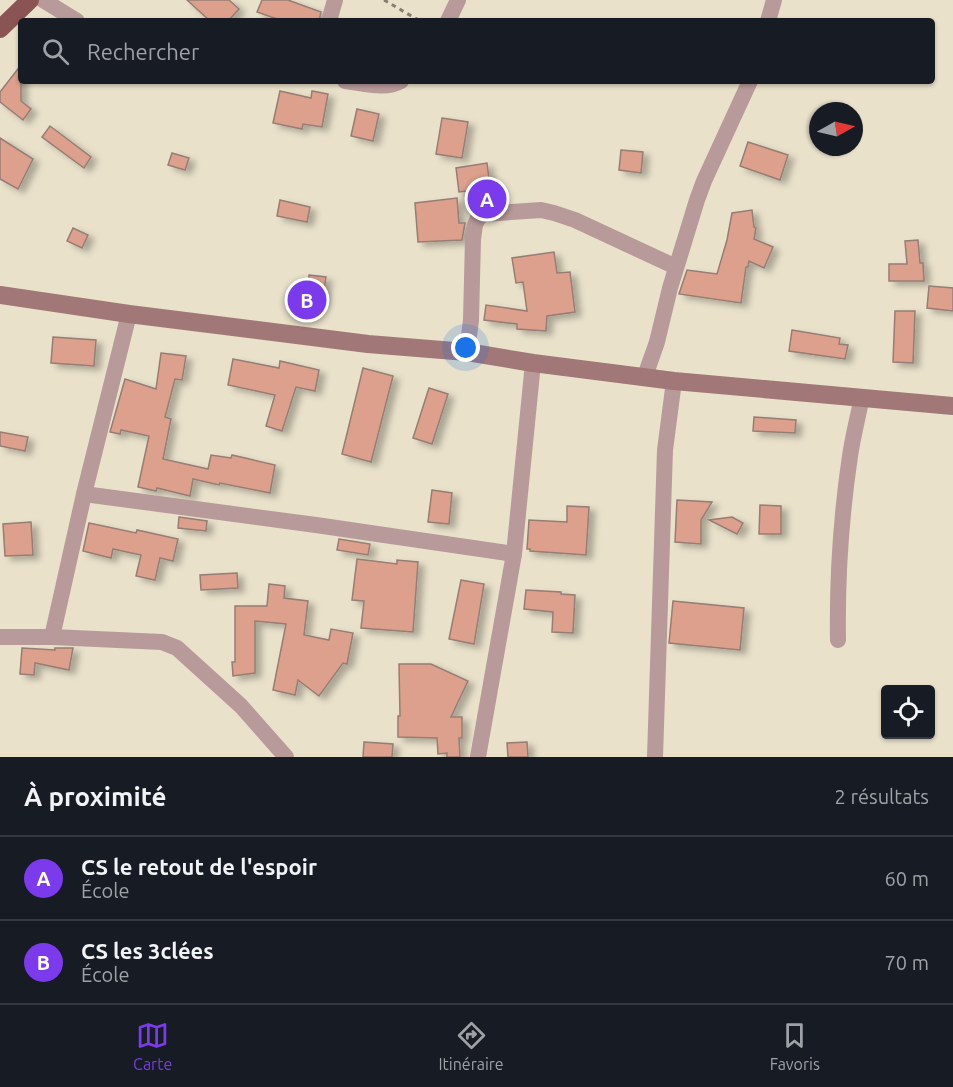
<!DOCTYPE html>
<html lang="fr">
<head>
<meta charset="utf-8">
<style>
	:root { --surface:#171b24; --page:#20242c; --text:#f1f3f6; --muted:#9ea1a6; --line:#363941; --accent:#7c3aed }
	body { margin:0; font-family:Ubuntu,sans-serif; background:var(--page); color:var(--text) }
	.controls { position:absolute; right:18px; bottom:18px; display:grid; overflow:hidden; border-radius:6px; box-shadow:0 2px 4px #0004 }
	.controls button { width:54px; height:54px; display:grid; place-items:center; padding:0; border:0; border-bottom:2px solid var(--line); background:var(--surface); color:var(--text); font:30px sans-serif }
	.compass { position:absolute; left:809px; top:102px; width:54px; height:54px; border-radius:50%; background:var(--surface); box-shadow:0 2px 4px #0004; rotate:82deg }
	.you { position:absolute; left:466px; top:348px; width:21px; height:21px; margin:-15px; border:4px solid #fff; border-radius:50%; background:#1a73e8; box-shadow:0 0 0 9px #1a73e833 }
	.badge { display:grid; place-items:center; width:39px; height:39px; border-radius:50%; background:var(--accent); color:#fff; font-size:20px; font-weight:700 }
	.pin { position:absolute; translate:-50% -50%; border:3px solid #fff; box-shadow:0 2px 6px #0006 }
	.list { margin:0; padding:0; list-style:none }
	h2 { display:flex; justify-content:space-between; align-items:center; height:78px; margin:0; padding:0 24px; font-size:26px }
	h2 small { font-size:20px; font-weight:400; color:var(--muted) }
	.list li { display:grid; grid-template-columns:39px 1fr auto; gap:18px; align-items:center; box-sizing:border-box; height:84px; padding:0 24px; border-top:2px solid var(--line) }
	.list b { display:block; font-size:22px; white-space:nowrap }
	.list p { margin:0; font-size:20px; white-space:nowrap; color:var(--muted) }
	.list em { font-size:20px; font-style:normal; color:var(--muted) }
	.icon { flex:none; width:33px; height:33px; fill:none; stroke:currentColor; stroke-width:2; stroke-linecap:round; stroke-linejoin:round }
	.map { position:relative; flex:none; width:953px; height:757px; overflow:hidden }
	.search { position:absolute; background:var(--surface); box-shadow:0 2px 4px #0004; left:18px; right:18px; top:18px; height:66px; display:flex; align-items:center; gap:15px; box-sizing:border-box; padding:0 21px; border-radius:6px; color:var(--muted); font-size:22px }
	.sheet { height:246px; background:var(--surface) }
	nav { display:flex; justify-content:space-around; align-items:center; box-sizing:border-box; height:84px; border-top:2px solid var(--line); background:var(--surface); font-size:16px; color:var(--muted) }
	nav a { display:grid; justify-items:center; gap:3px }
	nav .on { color:var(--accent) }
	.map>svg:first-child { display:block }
	.building { fill:#dda08c; stroke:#967d75; stroke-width:1.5; filter:url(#shadow) }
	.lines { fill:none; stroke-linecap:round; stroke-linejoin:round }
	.path { stroke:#847e6f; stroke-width:3; stroke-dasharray:4.5 4.5; stroke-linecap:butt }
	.minor { stroke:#b89a9a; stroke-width:16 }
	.secondary { stroke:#a27777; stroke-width:18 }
	.trunk { stroke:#8a5354; stroke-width:18 }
</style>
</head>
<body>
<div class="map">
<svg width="953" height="757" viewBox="0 0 953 757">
	<defs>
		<filter id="shadow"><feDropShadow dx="6" dy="4" stdDeviation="3" flood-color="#0004"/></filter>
	</defs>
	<rect width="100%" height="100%" fill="#e9e1ca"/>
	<g class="building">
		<polygon points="187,0 229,0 239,9 228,21 210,21"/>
		<polygon points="262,0 288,0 321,12 319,21 283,21 257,12"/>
		<polygon points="21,65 21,101 31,109 23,120 0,102 0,92"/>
		<polygon points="280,91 311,98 312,91 328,94 322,127 303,124 302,129 273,123"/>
		<polygon points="357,109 379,114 373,141 351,136"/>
		<polygon points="442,118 468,122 462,158 436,154"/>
		<polygon points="50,126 91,157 84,168 42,137"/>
		<polygon points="0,138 33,159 18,189 0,179"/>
		<polygon points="748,142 788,155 780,180 740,166"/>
		<polygon points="621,150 643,152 641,173 619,170"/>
		<polygon points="172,153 189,158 185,170 168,165"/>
		<polygon points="487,163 490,188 459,192 456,168"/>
		<polygon points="457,198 459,223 465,223 462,240 418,242 415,203"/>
		<polygon points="280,200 310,207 307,222 277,216"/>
		<polygon points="752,210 754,227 756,228 754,239 773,247 764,268 749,261 748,267 746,267 741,303 679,294 687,270 717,274 727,240 732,213"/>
		<polygon points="73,228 88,235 82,248 67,241"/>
		<polygon points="918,240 920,263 923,263 924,281 889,281 889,264 907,264 905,241"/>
		<polygon points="554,252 557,273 570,272 575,312 547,316 546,331 517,329 517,324 484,320 486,305 527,311 523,282 516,283 512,258"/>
		<polygon points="309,275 326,277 322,302 307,300"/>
		<polygon points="929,286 953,288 953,311 927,308"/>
		<polygon points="895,311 915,311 913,363 893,362"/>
		<polygon points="792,330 840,338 839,344 848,345 845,359 789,351"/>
		<polygon points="53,337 96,340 94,366 51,363"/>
		<polygon points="161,353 186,356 182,380 175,379 165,417 171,419 163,459 208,469 211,455 231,458 232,455 275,465 270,493 220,483 219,485 193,479 190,496 157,488 156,491 138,487 149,436 121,430 120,434 110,432 125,379 156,389"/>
		<polygon points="233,359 279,368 280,361 319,370 315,391 296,387 282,431 266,426 275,395 228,385"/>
		<polygon points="363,368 393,376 371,462 342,454"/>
		<polygon points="429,388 448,394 432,444 413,438"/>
		<polygon points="754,417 796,420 795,433 753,431"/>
		<polygon points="0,432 28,437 25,451 0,446"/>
		<polygon points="432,490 452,493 449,524 428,522"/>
		<polygon points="677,500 712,502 701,520 701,544 675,542"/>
		<polygon points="760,505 781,506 781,534 759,534"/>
		<polygon points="567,506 589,507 586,555 530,551 530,549 527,549 529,520 567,522"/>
		<polygon points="179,517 207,521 206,531 178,528"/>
		<polygon points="732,517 743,523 737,534 709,520"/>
		<polygon points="31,522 33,555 5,556 3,524"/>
		<polygon points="89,523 136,533 137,530 178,539 173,561 160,558 155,580 136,576 141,555 113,549 111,558 83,551"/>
		<polygon points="339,539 370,544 368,555 337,550"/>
		<polygon points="357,559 397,564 397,560 418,562 413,632 361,628 364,601 352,600"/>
		<polygon points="237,573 238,588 201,590 200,575"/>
		<polygon points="461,580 484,584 474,644 449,639"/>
		<polygon points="269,584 285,586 284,598 308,601 304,635 329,640 331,629 353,633 347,664 343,663 319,696 298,680 295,695 273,690 286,624 255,621 255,673 233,676 232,662 235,662 235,606 267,606"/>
		<polygon points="526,590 561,592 561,594 575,595 573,633 552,632 553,612 524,609"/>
		<polygon points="673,601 744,608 740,650 669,643"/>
		<polygon points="22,648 55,650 55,648 73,648 69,670 35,663 34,675 20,674"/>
		<polygon points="399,664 431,664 468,681 451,717 462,717 462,738 459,738 460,757 447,757 447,753 438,754 437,738 398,737 398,716 400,716"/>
		<polygon points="364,742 393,744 392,757 363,757"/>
		<polygon points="527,742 528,757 508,757 507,743"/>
	</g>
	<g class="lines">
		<polyline class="path" points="384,0 420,21"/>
		<g class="minor">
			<polyline points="43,0 77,21"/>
			<polyline points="329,21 335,0"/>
			<polyline points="448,21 458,0"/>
			<polyline points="768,21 774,0"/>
			<path d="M 345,81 C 363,83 385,90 401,81"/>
			<polyline points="467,352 471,320 473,239 475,225 478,218 484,214 541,210 554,213 575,220 676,267"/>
			<polyline points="645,376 657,342 670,288 697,200 704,181 750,81"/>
			<polyline points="84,494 316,525 514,554 533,363"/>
			<polyline points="0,637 52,637 84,494 129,314"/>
			<polyline points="52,637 162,642 177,648 241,706 286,757"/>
			<path d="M 838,640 C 837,579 841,517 850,456 C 853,436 858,416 862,397"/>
			<polyline points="478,757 514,554"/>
			<polyline points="655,757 665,450 674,381"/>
		</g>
		<polyline class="secondary" points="0,295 129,314 368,344 467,352 533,363 674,381 953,406"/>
		<polyline class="trunk" points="0,29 30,0"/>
	</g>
</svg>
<div class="controls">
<button><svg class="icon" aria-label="locate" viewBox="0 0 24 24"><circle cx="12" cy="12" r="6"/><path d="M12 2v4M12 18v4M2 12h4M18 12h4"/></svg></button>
</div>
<svg class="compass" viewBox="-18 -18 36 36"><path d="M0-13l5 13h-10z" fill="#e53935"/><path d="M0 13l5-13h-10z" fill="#9ea1a6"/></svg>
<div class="you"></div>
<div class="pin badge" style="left:487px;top:199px">A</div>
<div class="pin badge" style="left:307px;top:300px">B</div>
<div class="search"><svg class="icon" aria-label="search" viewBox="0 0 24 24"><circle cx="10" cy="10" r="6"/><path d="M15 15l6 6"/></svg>Rechercher</div>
</div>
<section class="sheet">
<h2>À proximité<small>2 résultats</small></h2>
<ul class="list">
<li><span class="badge">A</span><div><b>CS le retout de l'espoir</b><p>École</p></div><em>60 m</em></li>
<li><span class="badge">B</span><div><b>CS les 3clées</b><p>École</p></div><em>70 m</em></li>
</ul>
</section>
<nav>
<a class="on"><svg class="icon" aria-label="map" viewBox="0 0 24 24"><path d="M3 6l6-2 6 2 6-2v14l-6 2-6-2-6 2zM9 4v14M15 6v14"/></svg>Carte</a>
<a><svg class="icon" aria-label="directions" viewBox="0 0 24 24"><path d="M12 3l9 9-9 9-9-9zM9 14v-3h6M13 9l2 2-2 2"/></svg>Itinéraire</a>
<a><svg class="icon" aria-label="saved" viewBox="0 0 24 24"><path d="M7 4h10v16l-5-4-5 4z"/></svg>Favoris</a>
</nav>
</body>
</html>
